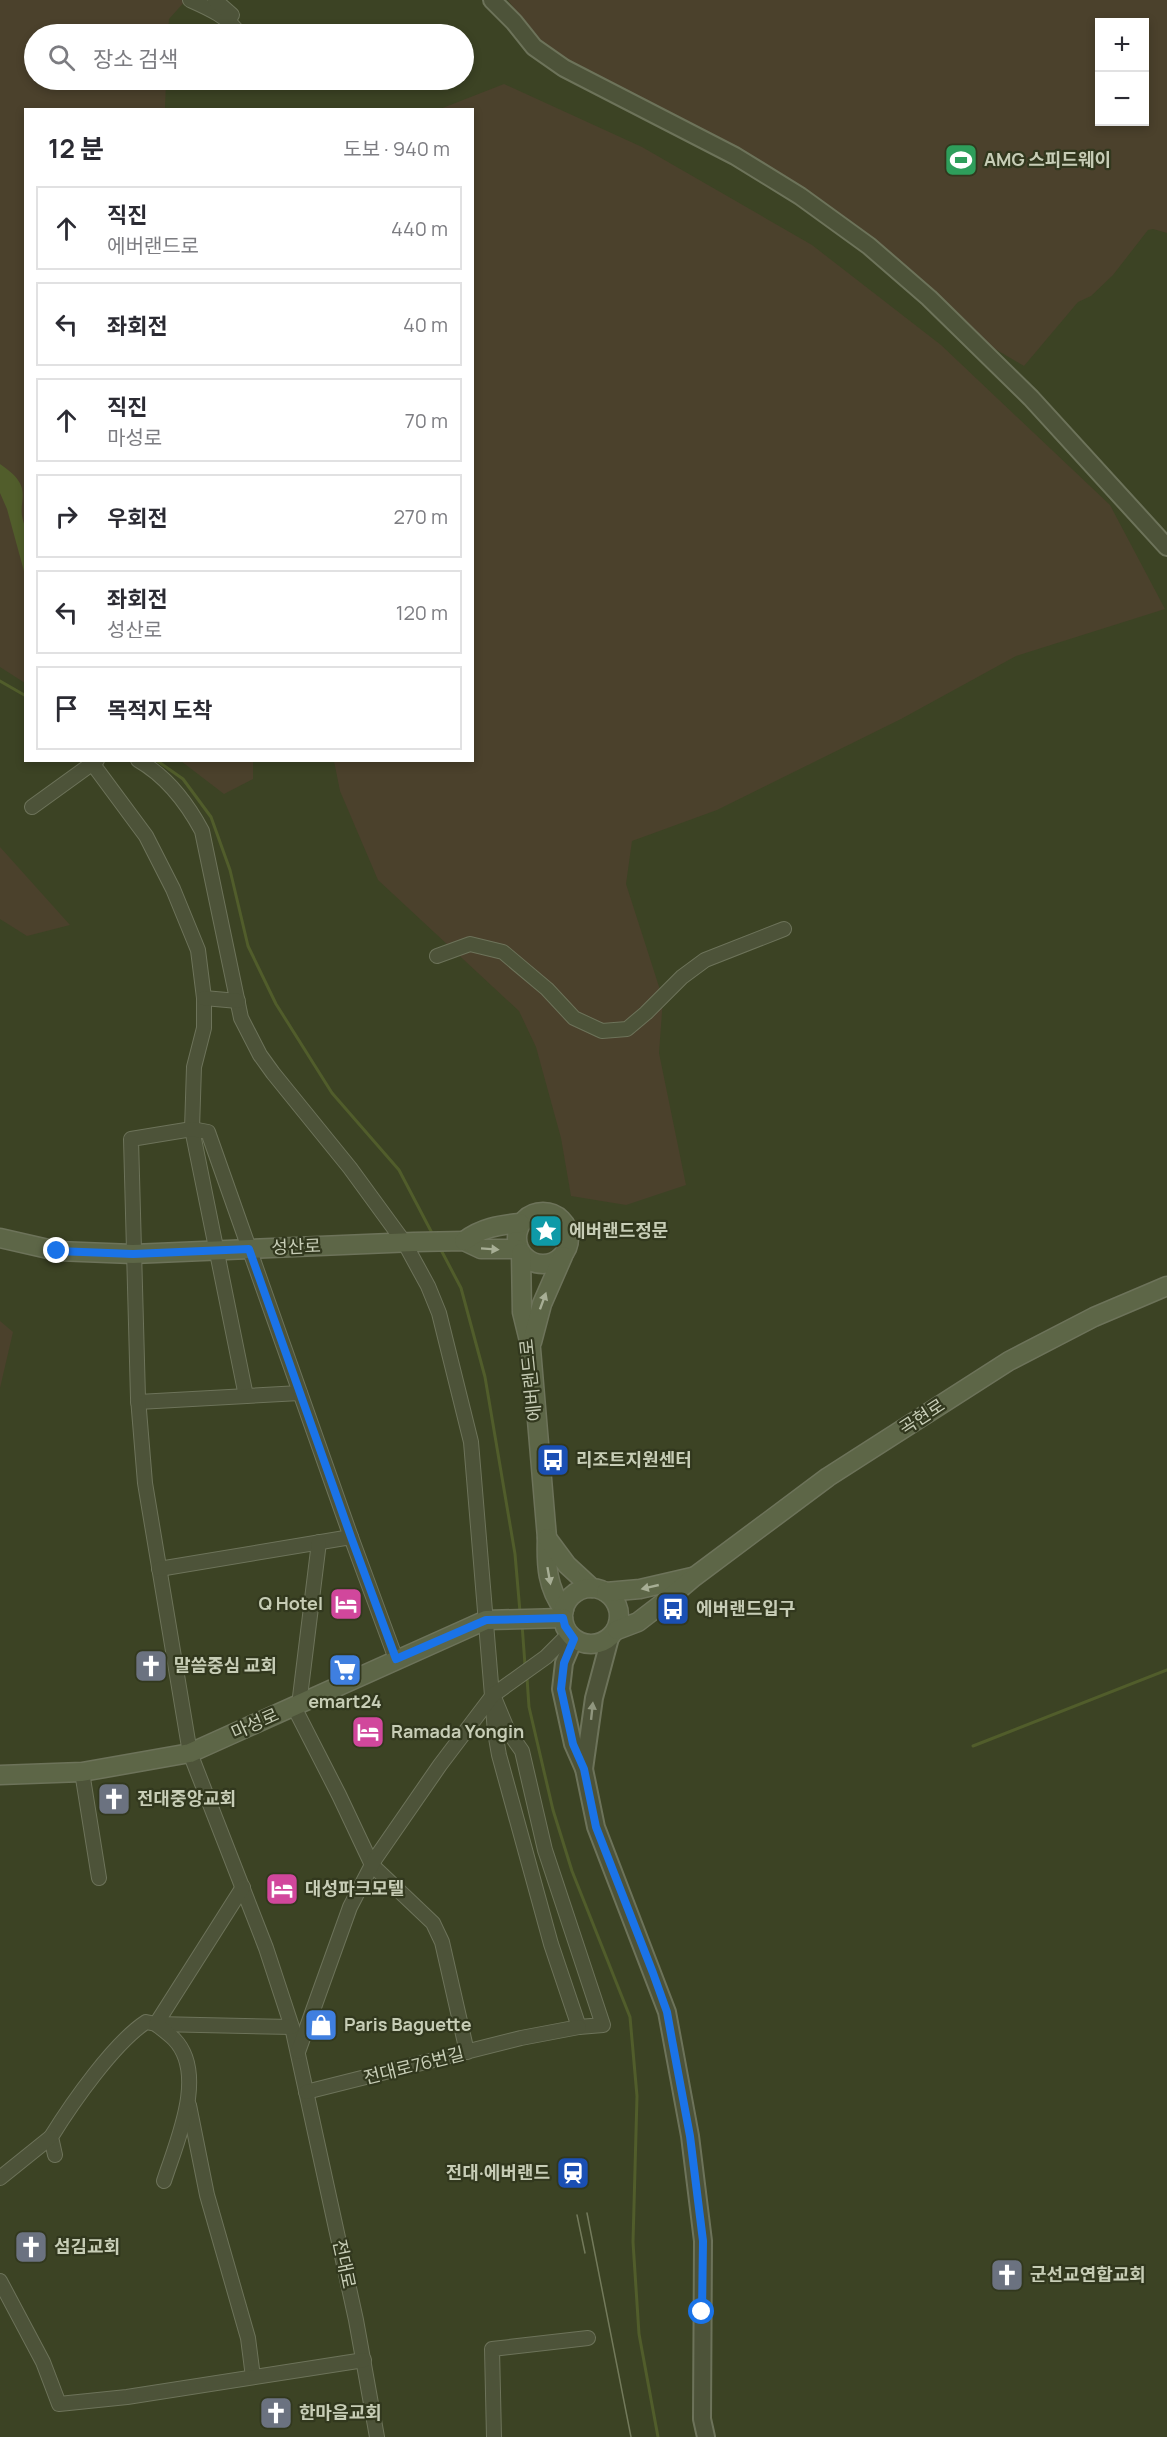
<!DOCTYPE html>
<html lang="ko">
<head>
<meta charset="utf-8">
<style>
	:root { --surface:#fff; --page:#f2f2f3; --text:#2b2b33; --muted:#7c7c81; --line:#e1e1e2 }
	body { margin:0; font-family:Manrope,"Noto Sans KR",sans-serif; background:var(--page); color:var(--text) }
	.controls { position:absolute; right:18px; top:18px; display:grid; overflow:hidden; border-radius:0px; box-shadow:0 3px 9px #0003 }
	.controls button { width:54px; height:54px; display:grid; place-items:center; padding:0; border:0; border-bottom:2px solid var(--line); background:var(--surface); color:var(--text); font:30px sans-serif }
	.stop { position:absolute; width:18px; height:18px; margin:-14px; border:4px solid #1a73e8; border-radius:50%; background:#fff }
	.stop.end { background:#1a73e8; border-color:#fff; box-shadow:0 2px 6px #0008 }
	.list { margin:0; padding:0; list-style:none }
	h2 { display:flex; justify-content:space-between; align-items:center; height:78px; margin:0; padding:0 24px; font-size:26px }
	h2 small { font-size:20px; font-weight:400; color:var(--muted) }
	.list li { display:grid; grid-template-columns:39px 1fr auto; gap:18px; align-items:center; box-sizing:border-box; height:84px; margin:0 12px 12px; padding:0 12px; border:2px solid var(--line); border-radius:0px }
	.list b { display:block; font-size:22px; white-space:nowrap }
	.list p { margin:0; font-size:20px; white-space:nowrap; color:var(--muted) }
	.list em { font-size:20px; font-style:normal; color:var(--muted) }
	.icon { flex:none; width:33px; height:33px; fill:none; stroke:currentColor; stroke-width:2; stroke-linecap:round; stroke-linejoin:round }
	.map { position:relative; flex:none; width:1167px; height:2437px; overflow:hidden }
	.search { position:absolute; background:var(--surface); box-shadow:0 3px 9px #0003; left:24px; top:24px; width:450px; height:66px; display:flex; align-items:center; gap:15px; box-sizing:border-box; padding:0 21px; border-radius:33px; color:var(--muted); font-size:22px }
	.panel { position:absolute; background:var(--surface); box-shadow:0 3px 9px #0003; left:24px; top:108px; width:450px; height:654px; border-radius:0px }
	.map>svg:first-child { display:block }
	.green { fill:#4b412c; fill-rule:evenodd }
	.water { fill:#515d2b }
	.lines { fill:none; stroke-linecap:round; stroke-linejoin:round }
	.stream { stroke:#515d2b; stroke-width:3 }
	.minor-casing { stroke:#6d735a; stroke-width:16 }
	.tertiary-casing { stroke:#6d735a; stroke-width:20 }
	.secondary-casing { stroke:#6d735a; stroke-width:21 }
	.minor { stroke:#4d5339; stroke-width:14 }
	.tertiary { stroke:#4d5339; stroke-width:16 }
	.secondary { stroke:#5d6647; stroke-width:18 }
	.tram { stroke:#737a5b; stroke-width:1.5 }
	.oneway { fill:#a7ae95 }
	.oneway2 { fill:#90967e }
	.route { stroke:#1a73e8; stroke-width:8 }
	.labels { text-anchor:middle; stroke-width:4.5; stroke-linejoin:round; paint-order:stroke }
	.poi-label { font-size:18px; font-weight:bold; fill:#c7cdb6; stroke:#32381e; text-anchor:start }
	.street-label { font-size:18px; fill:#c7cdb6; stroke:#32381e }
</style>
</head>
<body>
<div class="map">
<svg width="1167" height="2437" viewBox="0 0 1167 2437">
	<rect width="100%" height="100%" fill="#3c4324"/>
	<g class="green">
		<polygon points="0,0 186,0 169,19 168,34 34,34 34,80 166,80 165,109 26,110 25,683 0,667"/>
		<path d="M 508,0 L 1167,0 L 1167,233 L 1153,229 L 1148,230 L 1113,275 L 1091,296 L 1078,302 L 1024,366 L 973,336 L 922,280 L 804,188 L 704,131 L 541,46 ZM 1100,22 L 1144,22 L 1144,122 L 1100,122 Z"/>
		<polygon points="504,84 642,147 812,245 941,345 1110,505 1165,609 1016,656 901,719 717,810 632,841 626,884 663,999 659,1053 686,1185 626,1205 571,1196 561,1138 536,1047 519,1011 378,880 340,791 334,761 472,760 472,110 440,109"/>
		<polygon points="181,761 253,761 253,779 224,794"/>
		<polygon points="0,847 70,925 27,936 0,919"/>
		<polygon points="0,1321 13,1332 0,1388"/>
	</g>
	<path class="water" d="M 0,464 C 40,491 12,500 26,528 L 25,575 L 7,509 L 0,493 Z"/>
	<g class="lines">
		<g class="stream">
			<polyline points="0,681 26,696"/>
			<polyline points="156,760 183,779 211,817 230,870 248,946 276,1004 332,1093 399,1170 433,1235"/>
			<polyline points="440,1248 461,1288 485,1377 515,1554 520,1612"/>
			<polyline points="522,1624 525,1665"/>
			<polyline points="527,1678 529,1707 553,1810 572,1871 630,2017 637,2096 633,2242 639,2334 658,2437"/>
			<polyline points="973,1746 1167,1670"/>
		</g>
		<defs>
			<g id="minor">
				<path d="M 190,0 C 208,8 229,17 239,34"/>
				<polyline points="215,0 232,15"/>
				<path d="M 138,760 C 166,776 187,803 202,831 L 241,1018 L 260,1055 L 273,1073 L 350,1168 L 404,1242 L 428,1286 L 439,1313 L 471,1442 L 495,1732 L 499,1755 L 551,1944 L 579,2027 L 603,2025 L 545,1850 L 522,1751 L 508,1731 L 493,1695"/>
				<polyline points="92,763 146,836 173,889 198,950 204,998 204,1028 194,1067 192,1129 246,1396"/>
				<polyline points="32,807 97,760"/>
				<polyline points="437,956 470,944 503,952 547,989 574,1018 602,1031 627,1029 646,1013 682,977 705,960 784,929"/>
				<polyline points="204,998 238,1001"/>
				<polyline points="138,1402 300,1393"/>
				<polyline points="351,1537 208,1132 192,1129 131,1139 138,1398 145,1483 190,1753 266,1948 292,2027 356,2320 377,2437"/>
				<polyline points="159,1569 351,1537 396,1659"/>
				<polyline points="299,1705 319,1542"/>
				<polyline points="294,1707 339,1795 372,1865 433,1923 442,1942 467,2052"/>
				<polyline points="82,1772 99,1878"/>
				<polyline points="298,2052 350,1907 375,1859 440,1765 493,1695 546,1657 569,1634"/>
				<polyline points="306,2092 521,2038 579,2027"/>
				<polyline points="189,2105 207,2195 248,2338 253,2377"/>
				<path d="M 55,2155 L 51,2137 C 72,2103 114,2043 146,2022 L 156,2024 L 292,2027"/>
				<polyline points="0,2178 51,2137"/>
				<path d="M 164,2181 C 176,2143 208,2074 174,2039 C 169,2034 162,2029 156,2024 L 243,1887"/>
				<polyline points="0,2281 43,2362 59,2404 127,2397 364,2360"/>
				<polyline points="494,2437 492,2349 588,2338"/>
			</g>
			<g id="tertiary">
				<polyline points="492,0 514,22 534,47 564,68 735,156 800,196 869,246 929,298 1031,398 1167,547"/>
				<polyline points="574,1639 564,1663 561,1689 573,1744 584,1769 596,1827 667,2012 690,2136 703,2241 702,2419 706,2437"/>
				<polyline points="584,1769 594,1698 610,1638"/>
			</g>
			<g id="secondary">
				<circle cx="543" cy="1238" r="26"/>
				<polyline points="0,1238 57,1251 133,1254 414,1242 464,1241 481,1249 518,1249"/>
				<path d="M 464,1241 C 481,1228 499,1225 520,1223"/>
				<path d="M 521,1253 L 522,1312 L 531,1349 L 547,1538 C 546,1565 547,1588 564,1610"/>
				<polyline points="532,1342 542,1304 563,1256"/>
				<polyline points="547,1538 567,1565 592,1588"/>
				<circle cx="591" cy="1616" r="28"/>
				<polyline points="606,1592 640,1589 692,1577"/>
				<polyline points="617,1630 638,1622 668,1599 694,1577 828,1477 1009,1361 1094,1317 1167,1286"/>
				<polyline points="0,1775 82,1772 190,1753 486,1620 563,1618"/>
			</g>
		</defs>
		<use href="#minor" class="minor-casing"/>
		<use href="#tertiary" class="tertiary-casing"/>
		<use href="#secondary" class="secondary-casing"/>
		<use href="#minor" class="minor"/>
		<use href="#tertiary" class="tertiary"/>
		<use href="#secondary" class="secondary"/>
		<g class="tram">
			<polyline points="587,2213 631,2437"/>
			<polyline points="577,2215 585,2253"/>
		</g>
	</g>
	<defs><path id="oneway-solid" d="M-6-.8H1V-3.2L6.5 0L1 3.2V.8H-6Z" transform="scale(1.5)"/></defs>
	<g class="oneway">
		<use href="#oneway-solid" transform="translate(490 1249) rotate(4)"/>
		<use href="#oneway-solid" transform="translate(543 1301) rotate(-70)"/>
		<use href="#oneway-solid" transform="translate(549 1576) rotate(80)"/>
		<use href="#oneway-solid" transform="translate(650 1587) rotate(167)"/>
	</g>
	<use class="oneway2" href="#oneway-solid" transform="translate(592 1711) rotate(-84)"/>
	<g class="lines">
		<polyline class="route" points="57,1251 133,1254 249,1249 351,1537 396,1659 486,1620 563,1618 565,1626 574,1639 564,1663 561,1689 573,1744 584,1769 596,1827 653,1973 667,2012 672,2040 690,2136 703,2241 702,2312"/>
	</g>
	<defs>
		<symbol id="stadium-square" viewBox="-11 -11 22 22"><rect x="-9" y="-9" width="18" height="18" rx="4" fill="#2e9e5b" stroke="#32381e"/><path d="M0-5a6.5 5 0 1 0 0 10a6.5 5 0 1 0 0-10ZM-3.5-1.8h7v3.6h-7Z" fill="#fff"/></symbol>
		<symbol id="sight-square" viewBox="-11 -11 22 22"><rect x="-9" y="-9" width="18" height="18" rx="4" fill="#0f9aa8" stroke="#32381e"/><path d="M0-6L1.8-2.2L6-1.7L2.9 1.2L3.7 5.4L0 3.3L-3.7 5.4L-2.9 1.2L-6-1.7L-1.8-2.2Z" fill="#fff"/></symbol>
		<symbol id="bus-square" viewBox="-11 -11 22 22"><rect x="-9" y="-9" width="18" height="18" rx="4" fill="#1a4fb4" stroke="#32381e"/><path d="M-5-6H5V4H4V6H2V4H-2V6H-4V4H-5ZM-3.5-4V0h7V-4ZM-3.5 1.2v1.5H-2V1.2ZM2 1.2v1.5H3.5V1.2Z" fill="#fff"/></symbol>
		<symbol id="hotel-square" viewBox="-11 -11 22 22"><rect x="-9" y="-9" width="18" height="18" rx="4" fill="#d1479c" stroke="#32381e"/><path d="M-6-4.5h1.5V1H6V5H4.5V3h-9V5H-6ZM-4 0a1.8 1.8 0 1 1 3.6 0ZM.5 0V-2.5h3Q6-2.5 6 0Z" fill="#fff"/></symbol>
		<symbol id="church-square" viewBox="-11 -11 22 22"><rect x="-9" y="-9" width="18" height="18" rx="4" fill="#6b7280" stroke="#32381e"/><path d="M-1.2-6h2.4v3.5h3.3v2.4h-3.3V6h-2.4V-.1h-3.3v-2.4h3.3Z" fill="#fff"/></symbol>
		<symbol id="supermarket-square" viewBox="-11 -11 22 22"><rect x="-9" y="-9" width="18" height="18" rx="4" fill="#3f7fe0" stroke="#32381e"/><path d="M-6-5.5h2.5l.6 2H6L4.5 2H-2.5L-4.4-4H-6ZM-1.5 3.2a1.3 1.3 0 1 0 .1 0ZM3 3.2a1.3 1.3 0 1 0 .1 0Z" fill="#fff"/></symbol>
		<symbol id="shop-square" viewBox="-11 -11 22 22"><rect x="-9" y="-9" width="18" height="18" rx="4" fill="#3f7fe0" stroke="#32381e"/><path d="M-5-2.5h2.3a2.7 3.5 0 0 1 5.4 0H5L5.5 6h-11ZM-1.5-2.5h3a1.5 2.3 0 0 0-3 0Z" fill="#fff"/></symbol>
		<symbol id="station-square" viewBox="-11 -11 22 22"><rect x="-9" y="-9" width="18" height="18" rx="4" fill="#1a4fb4" stroke="#32381e"/><path d="M-3-6H3Q5-6 5-4V2Q5 4 3 4L4.5 6H3L1.5 4h-3L-3 6H-4.5L-3 4Q-5 4-5 2V-4Q-5-6-3-6ZM-3.5-4v3h7v-3ZM-3.5 1v1.5H-2V1ZM2 1v1.5H3.5V1Z" fill="#fff"/></symbol>
	</defs>
	<g fill-rule="evenodd">
		<use href="#stadium-square" x="942" y="141" width="38" height="38"/>
		<use href="#sight-square" x="527" y="1212" width="38" height="38"/>
		<use href="#bus-square" x="534" y="1441" width="38" height="38"/>
		<use href="#hotel-square" x="327" y="1585" width="38" height="38"/>
		<use href="#bus-square" x="654" y="1590" width="38" height="38"/>
		<use href="#church-square" x="132" y="1647" width="38" height="38"/>
		<use href="#supermarket-square" x="326" y="1651" width="38" height="38"/>
		<use href="#hotel-square" x="349" y="1713" width="38" height="38"/>
		<use href="#church-square" x="95" y="1780" width="38" height="38"/>
		<use href="#hotel-square" x="263" y="1870" width="38" height="38"/>
		<use href="#shop-square" x="302" y="2006" width="38" height="38"/>
		<use href="#station-square" x="554" y="2154" width="38" height="38"/>
		<use href="#church-square" x="12" y="2228" width="38" height="38"/>
		<use href="#church-square" x="988" y="2256" width="38" height="38"/>
		<use href="#church-square" x="257" y="2394" width="38" height="38"/>
	</g>
	<g class="labels">
		<g class="poi-label">
			<text x="984" y="166">AMG 스피드웨이</text>
			<text x="569" y="1237">에버랜드정문</text>
			<text x="576" y="1466">리조트지원센터</text>
			<text x="323" y="1610" text-anchor="end">Q Hotel</text>
			<text x="696" y="1615">에버랜드입구</text>
			<text x="174" y="1672">말씀중심 교회</text>
			<text x="345" y="1708" text-anchor="middle">emart24</text>
			<text x="391" y="1738">Ramada Yongin</text>
			<text x="137" y="1805">전대중앙교회</text>
			<text x="305" y="1895">대성파크모텔</text>
			<text x="344" y="2031">Paris Baguette</text>
			<text x="550" y="2179" text-anchor="end">전대·에버랜드</text>
			<text x="54" y="2253">섬김교회</text>
			<text x="1030" y="2281">군선교연합교회</text>
			<text x="299" y="2419">한마음교회</text>
		</g>
		<g class="street-label">
			<text transform="translate(296 1247) rotate(-2)" y="6">성산로</text>
			<text transform="translate(531 1380) rotate(-96)" y="6">에버랜드로</text>
			<text transform="translate(922 1417) rotate(-33)" y="6">곡현로</text>
			<text transform="translate(255 1724) rotate(-24)" y="6">마성로</text>
			<text transform="translate(414 2066) rotate(-14)" y="6">전대로76번길</text>
			<text transform="translate(344 2264) rotate(78)" y="6">전대로</text>
		</g>
	</g>
</svg>
<div class="controls">
<button>+</button>
<button>−</button>
</div>
<div class="stop" style="left:702px;top:2312px"></div>
<div class="stop end" style="left:57px;top:1251px"></div>
<div class="search"><svg class="icon" aria-label="search" viewBox="0 0 24 24"><circle cx="10" cy="10" r="6"/><path d="M15 15l6 6"/></svg>장소 검색</div>
<section class="panel">
<h2>12 분<small>도보 · 940 m</small></h2>
<ul class="list">
<li><svg class="icon" aria-label="ahead" viewBox="0 0 24 24"><path d="M12 20V5M6 11l6-6 6 6"/></svg><div><b>직진</b><p>에버랜드로</p></div><em>440 m</em></li>
<li><svg class="icon" aria-label="left" viewBox="0 0 24 24"><path d="M17 20v-9H6M10 6l-5 5 5 5"/></svg><div><b>좌회전</b></div><em>40 m</em></li>
<li><svg class="icon" aria-label="ahead" viewBox="0 0 24 24"><path d="M12 20V5M6 11l6-6 6 6"/></svg><div><b>직진</b><p>마성로</p></div><em>70 m</em></li>
<li><svg class="icon" aria-label="right" viewBox="0 0 24 24"><path d="M7 20v-9h11M14 6l5 5-5 5"/></svg><div><b>우회전</b></div><em>270 m</em></li>
<li><svg class="icon" aria-label="left" viewBox="0 0 24 24"><path d="M17 20v-9H6M10 6l-5 5 5 5"/></svg><div><b>좌회전</b><p>성산로</p></div><em>120 m</em></li>
<li><svg class="icon" aria-label="arrive" viewBox="0 0 24 24"><path d="M6 21V4h12l-3 4 3 4H6"/></svg><div><b>목적지 도착</b></div></li>
</ul>
</section>
</div>
</body>
</html>
